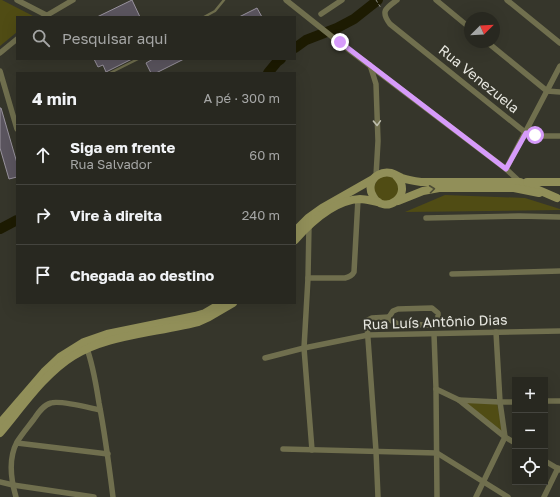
<!DOCTYPE html>
<html lang="pt">
<head>
<meta charset="utf-8">
<style>
	:root { --surface:#282820; --page:#34342d; --text:#f1f3f6; --muted:#a5a6a5; --line:#44443e }
	body { margin:0; font-family:"Golos Text",sans-serif; background:var(--page); color:var(--text) }
	.controls { position:absolute; right:12px; bottom:12px; display:grid; overflow:hidden; border-radius:0px; box-shadow:0 4px 16px #0002 }
	.controls button { width:36px; height:36px; display:grid; place-items:center; padding:0; border:0; border-bottom:1px solid var(--line); background:var(--surface); color:var(--text); font:20px sans-serif }
	.compass { position:absolute; left:464px; top:12px; width:36px; height:36px; border-radius:50%; background:var(--surface); box-shadow:0 4px 16px #0002; rotate:66deg }
	.stop { position:absolute; width:12px; height:12px; margin:-9px; border:3px solid #d69bfa; border-radius:50%; background:#fff }
	.stop.end { background:#d69bfa; border-color:#fff; box-shadow:0 1px 4px #0008 }
	.list { margin:0; padding:0; list-style:none }
	h2 { display:flex; justify-content:space-between; align-items:center; height:52px; margin:0; padding:0 16px; font-size:17px }
	h2 small { font-size:13px; font-weight:400; color:var(--muted) }
	.list li { display:grid; grid-template-columns:26px 1fr auto; gap:12px; align-items:center; box-sizing:border-box; height:60px; padding:0 16px; border-top:1px solid var(--line) }
	.list b { display:block; font-size:15px; white-space:nowrap }
	.list p { margin:0; font-size:13px; white-space:nowrap; color:var(--muted) }
	.list em { font-size:13px; font-style:normal; color:var(--muted) }
	.icon { flex:none; width:22px; height:22px; fill:none; stroke:currentColor; stroke-width:2; stroke-linecap:round; stroke-linejoin:round }
	.map { position:relative; flex:none; width:560px; height:497px; overflow:hidden }
	.search { position:absolute; background:var(--surface); box-shadow:0 4px 16px #0002; left:16px; top:16px; width:280px; height:44px; display:flex; align-items:center; gap:10px; box-sizing:border-box; padding:0 14px; border-radius:0px; color:var(--muted); font-size:15px }
	.panel { position:absolute; background:var(--surface); box-shadow:0 4px 16px #0002; left:16px; top:72px; width:280px; height:232px; border-radius:0px }
	.map>svg:first-child { display:block }
	.green { fill:#504c14 }
	.lines { fill:none; stroke-linecap:round; stroke-linejoin:round }
	.river { stroke:#1d1b02; stroke-width:10 }
	.building { fill:#5b555f; stroke:#99939e }
	.path { stroke:#8f8f86; stroke-width:1; stroke-dasharray:3 2; stroke-linecap:butt }
	.lane { stroke:#706f4e; stroke-width:2.5 }
	.street { stroke:#706f4e; stroke-width:5.5 }
	.secondary { stroke:#918f59; stroke-width:8 }
	.oneway { stroke:#bdbdad }
	.oneway2 { stroke:#4d4c36 }
	.route { stroke:#d69bfa; stroke-width:5 }
	.labels { text-anchor:middle; stroke-width:4; stroke-linejoin:round; paint-order:stroke }
	.street-label { font-size:14px; fill:#e7e7e0; stroke:#36362b }
</style>
</head>
<body>
<div class="map">
<svg width="560" height="497" viewBox="0 0 560 497">
	<rect width="100%" height="100%" fill="#36362b"/>
	<g class="green">
		<polygon points="0,0 2,0 35,17 17,17 17,32 0,46"/>
		<polygon points="383,175 395,178 400,191 392,201 381,201 373,189 378,178"/>
		<polygon points="445,195 525,198 560,209 560,210 405,212"/>
		<polygon points="465,403 497,403 503,433"/>
	</g>
	<g class="lines">
		<g class="river">
			<polyline points="295,48 306,40 337,28 354,19 378,0"/>
			<polyline points="268,73 277,62 281,59"/>
			<polyline points="0,229 17,220"/>
		</g>
	</g>
	<g class="building">
		<polygon points="132,0 140,17 97,17"/>
		<polygon points="257,8 262,17 239,17"/>
		<polygon points="94,59 132,59 106,72 103,65 98,67"/>
		<polygon points="153,59 184,59 156,73 151,73 146,63"/>
		<polygon points="0,108 1,108 17,163 17,177 9,179 0,148"/>
	</g>
	<g class="lines">
		<polyline class="path" points="376,0 381,8"/>
		<g class="lane">
			<polyline points="204,17 215,11 224,0"/>
			<polyline points="110,73 138,59"/>
		</g>
		<g class="street">
			<polyline points="17,0 46,15"/>
			<polyline points="286,0 340,43 506,169 520,182"/>
			<path d="M 397,0 C 386,8 380,11 390,24 L 526,133 L 542,136 L 560,136"/>
			<polyline points="436,0 470,28"/>
			<polyline points="507,0 560,43"/>
			<polyline points="321,14 342,0"/>
			<polyline points="44,17 73,0"/>
			<polyline points="487,42 547,91 560,92"/>
			<polyline points="0,53 17,39"/>
			<polyline points="370,65 376,84 378,141 376,176"/>
			<polyline points="0,71 17,129"/>
			<polyline points="506,169 560,66"/>
			<polyline points="426,218 519,216 560,217"/>
			<polyline points="309,225 308,278 304,348 312,450"/>
			<polyline points="452,274 560,271"/>
			<path d="M 308,278 L 345,278 C 349,277 352,276 354,272 L 358,199"/>
			<polygon points="432,308 438,313 438,321 432,325 398,324 392,321 389,317 393,311 398,309"/>
			<polyline points="434,334 436,389 437,497"/>
			<path d="M 86,346 C 93,364 96,384 99,403 C 105,434 109,465 113,497"/>
			<polyline points="265,358 304,348 368,335 560,331"/>
			<polyline points="436,389 459,400 505,437 515,443"/>
			<polyline points="459,400 500,402 515,402"/>
			<polyline points="545,401 560,401"/>
			<polyline points="17,443 108,454"/>
			<polyline points="283,449 437,453 508,497"/>
			<polyline points="545,461 560,470"/>
			<polyline points="0,482 13,485 94,497"/>
			<path d="M 16,497 C 11,480 8,459 17,442 C 22,434 28,427 34,419 C 38,413 43,405 51,403 C 60,400 90,408 100,410"/>
			<polyline points="378,497 376,451 367,325 368,320 372,318 389,317"/>
			<polyline points="476,497 505,437 500,402 496,332"/>
			<polyline points="544,497 558,468"/>
		</g>
		<g class="secondary">
			<path d="M 396,176 C 415,195 384,217 373,196 C 371,193 370,188 371,184 C 373,176 382,171 391,173 C 395,174 398,176 402,178 C 408,180 414,181 421,182 L 520,182 L 557,198"/>
			<polyline points="527,182 560,182"/>
			<polyline points="398,201 423,191 439,188 514,188 539,193"/>
			<polyline points="295,231 308,218 322,208 373,179"/>
			<path d="M 295,240 C 311,222 334,200 360,199 C 366,199 372,201 378,202"/>
			<polyline points="0,423 44,372 60,357 84,342 107,334 195,316 205,313 222,303"/>
			<path d="M 0,433 C 22,407 44,374 73,356 C 96,342 122,337 148,332 C 165,329 182,326 198,322 L 209,317 L 233,303"/>
		</g>
	</g>
	<defs><path id="oneway-chevron" d="M-2-3.5L2.5 0L-2 3.5" fill="none" stroke-width="1.6" stroke-linecap="round" stroke-linejoin="round"/></defs>
	<use class="oneway" href="#oneway-chevron" transform="translate(377 123) rotate(88)"/>
	<use class="oneway2" href="#oneway-chevron" transform="translate(432 189) rotate(-7)"/>
	<g class="lines">
		<polyline class="route" points="340,42 506,169 526,133 535,135"/>
	</g>
	<g class="labels">
		<g class="street-label">
			<text transform="translate(479 79) rotate(39)" y="5">Rua Venezuela</text>
			<text transform="translate(435 322) rotate(-2)" y="5">Rua Luís Antônio Dias</text>
		</g>
	</g>
</svg>
<div class="controls">
<button>+</button>
<button>−</button>
<button><svg class="icon" aria-label="locate" viewBox="0 0 24 24"><circle cx="12" cy="12" r="6"/><path d="M12 2v4M12 18v4M2 12h4M18 12h4"/></svg></button>
</div>
<svg class="compass" viewBox="-18 -18 36 36"><path d="M0-13l5 13h-10z" fill="#e53935"/><path d="M0 13l5-13h-10z" fill="#a5a6a5"/></svg>
<div class="stop" style="left:535px;top:135px"></div>
<div class="stop end" style="left:340px;top:42px"></div>
<div class="search"><svg class="icon" aria-label="search" viewBox="0 0 24 24"><circle cx="10" cy="10" r="6"/><path d="M15 15l6 6"/></svg>Pesquisar aqui</div>
<section class="panel">
<h2>4 min<small>A pé · 300 m</small></h2>
<ul class="list">
<li><svg class="icon" aria-label="ahead" viewBox="0 0 24 24"><path d="M12 20V5M6 11l6-6 6 6"/></svg><div><b>Siga em frente</b><p>Rua Salvador</p></div><em>60 m</em></li>
<li><svg class="icon" aria-label="right" viewBox="0 0 24 24"><path d="M7 20v-9h11M14 6l5 5-5 5"/></svg><div><b>Vire à direita</b></div><em>240 m</em></li>
<li><svg class="icon" aria-label="arrive" viewBox="0 0 24 24"><path d="M6 21V4h12l-3 4 3 4H6"/></svg><div><b>Chegada ao destino</b></div></li>
</ul>
</section>
</div>
</body>
</html>
